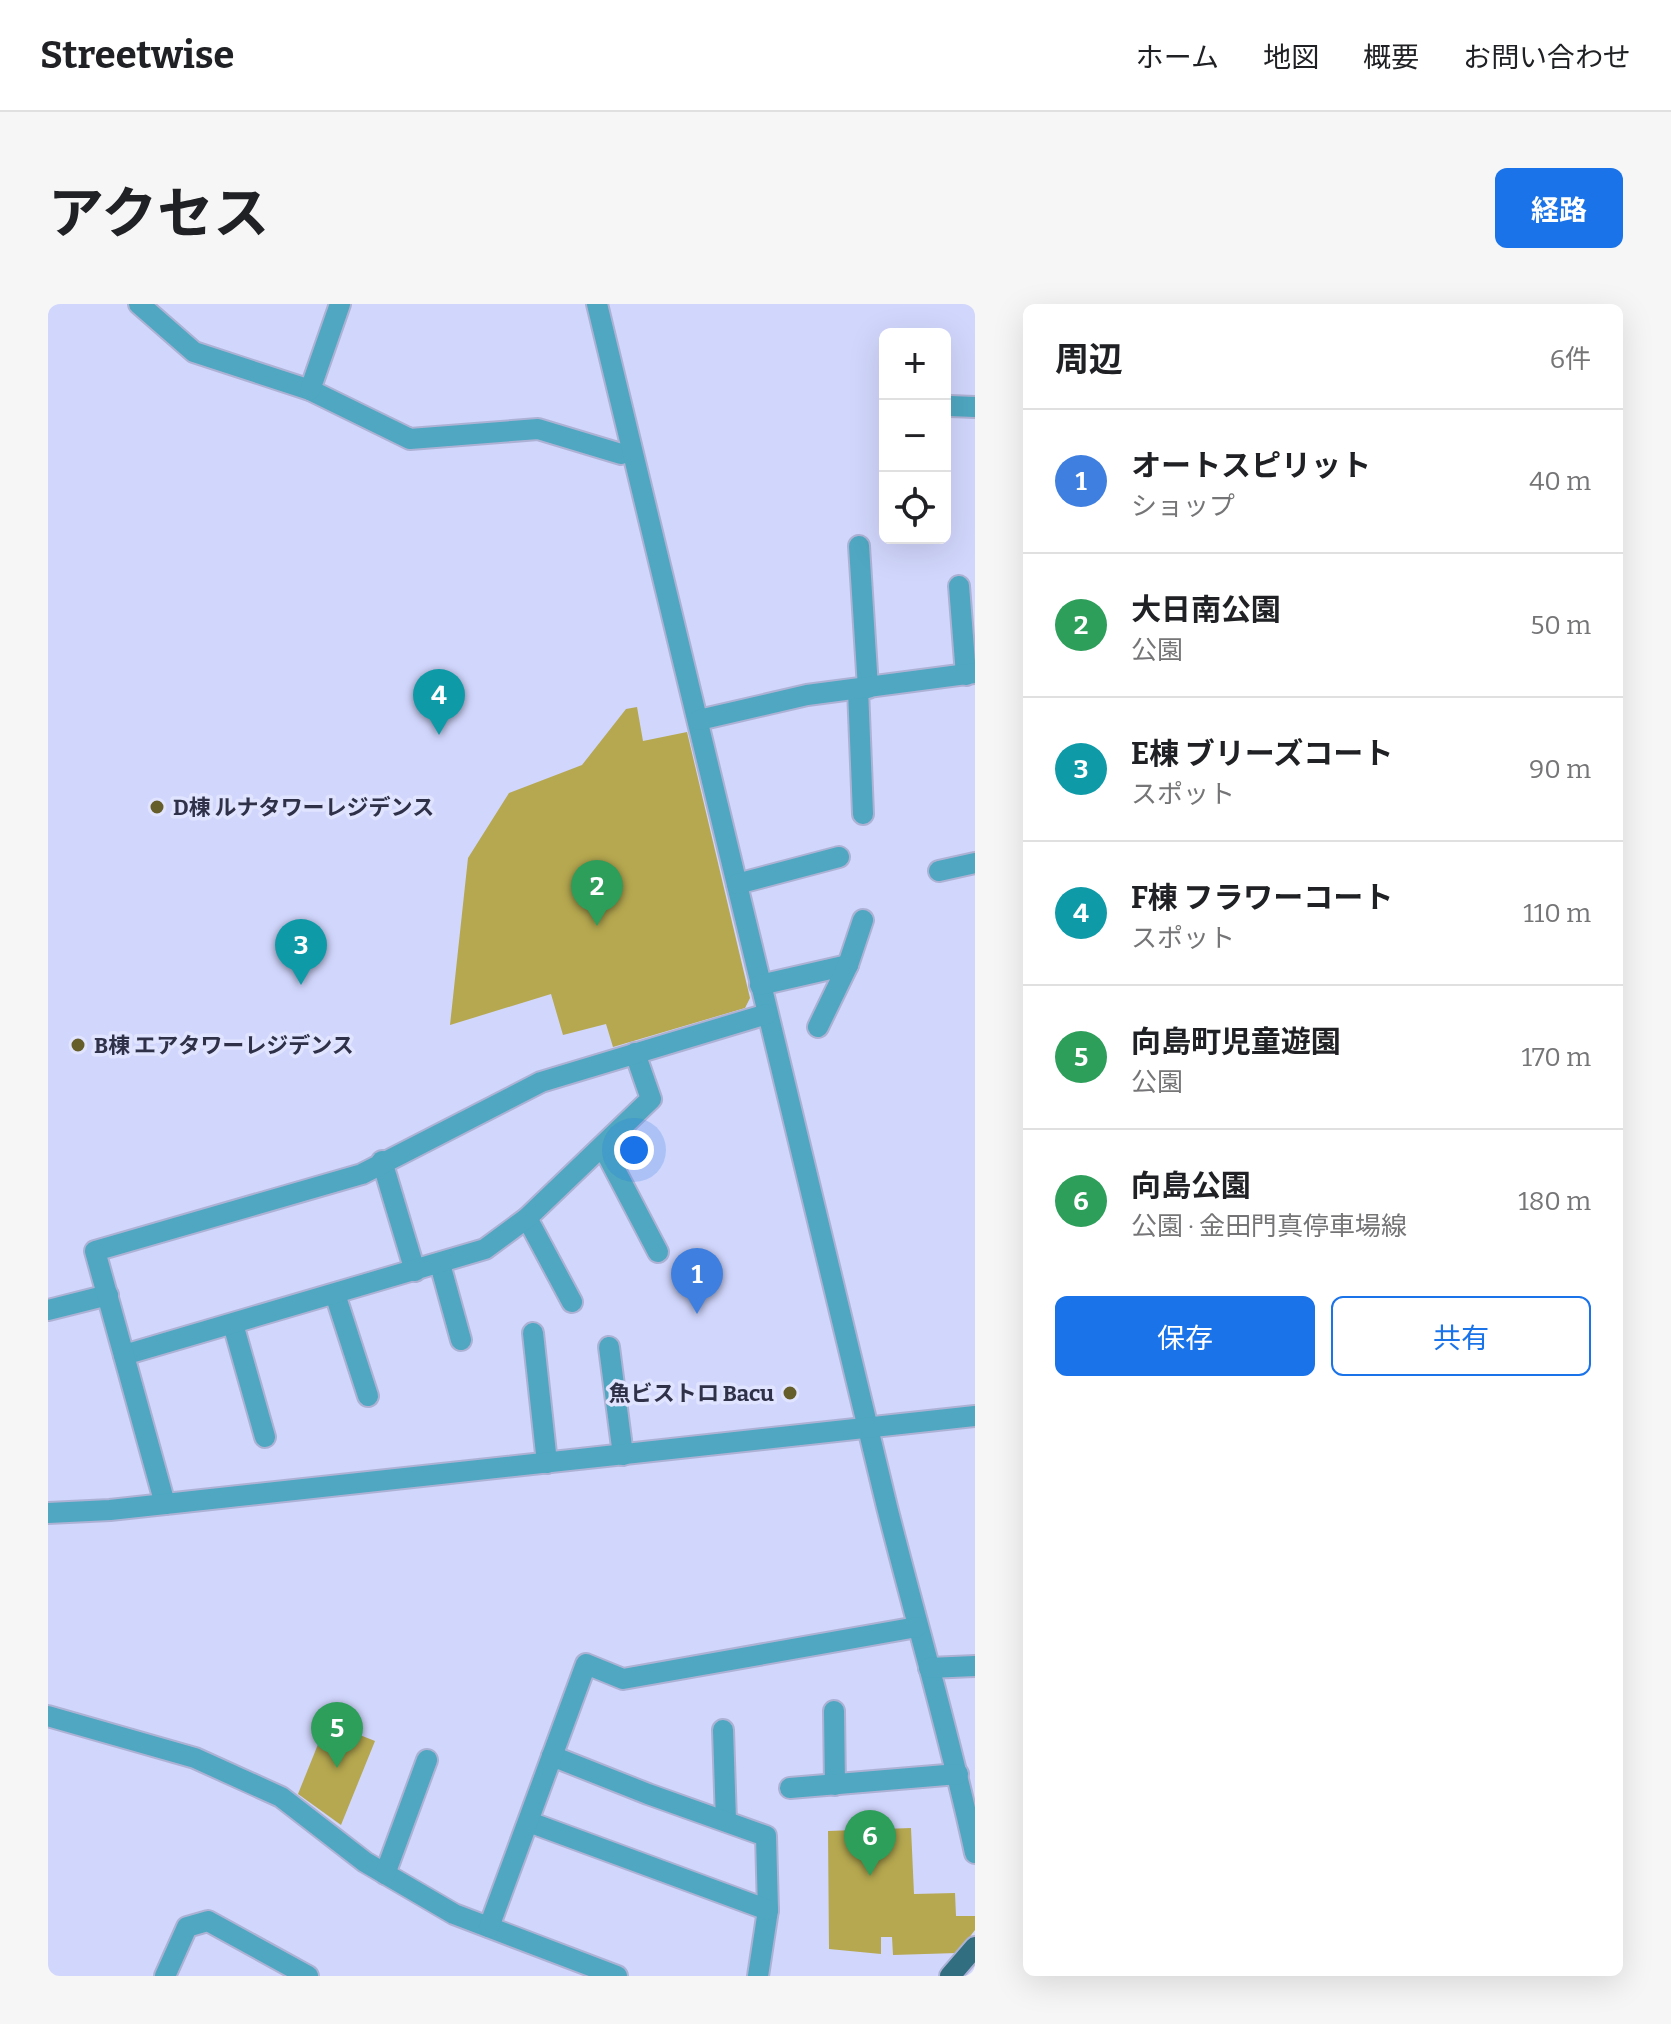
<!DOCTYPE html>
<html lang="ja">
<head>
<meta charset="utf-8">
<style>
	:root { --surface:#fff; --page:#f6f6f6; --text:#202124; --muted:#757577; --line:#e0e0e0; --accent:#1a73e8 }
	body { margin:0; font-family:Bitter,"Noto Sans JP",serif; background:var(--page); color:var(--text) }
	.controls { position:absolute; right:24px; top:24px; display:grid; overflow:hidden; border-radius:12px; box-shadow:0 8px 32px #0002 }
	.controls button { width:72px; height:72px; display:grid; place-items:center; padding:0; border:0; border-bottom:2px solid var(--line); background:var(--surface); color:var(--text); font:40px sans-serif }
	.you { position:absolute; left:586px; top:846px; width:28px; height:28px; margin:-20px; border:6px solid #fff; border-radius:50%; background:#1a73e8; box-shadow:0 0 0 12px #1a73e833 }
	.badge { display:grid; place-items:center; width:52px; height:52px; border-radius:50%; background:var(--accent); color:#fff; font-size:26px; font-weight:700 }
	.pin { position:absolute; translate:-50% -66px; filter:drop-shadow(0 2px 4px #0008) }
	.pin::after { content:''; position:absolute; top:42px; width:28px; height:24px; background:inherit; clip-path:polygon(0 0,100% 0,50% 100%) }
	.list { margin:0; padding:0; list-style:none }
	h2 { display:flex; justify-content:space-between; align-items:center; height:104px; margin:0; padding:0 32px; font-size:34px }
	h2 small { font-size:26px; font-weight:400; color:var(--muted) }
	.list li { display:grid; grid-template-columns:52px 1fr auto; gap:24px; align-items:center; box-sizing:border-box; height:144px; padding:0 32px; border-top:2px solid var(--line) }
	.list b { display:block; font-size:30px; white-space:nowrap }
	.list p { margin:0; font-size:26px; white-space:nowrap; color:var(--muted) }
	.list em { font-size:26px; font-style:normal; color:var(--muted) }
	.actions { display:flex; gap:16px; padding:24px 32px }
	.actions a { flex:1; padding:18px 0; border:2px solid var(--accent); border-radius:12px; text-align:center; font-size:28px; color:var(--accent) }
	.actions .main { background:var(--accent); color:#fff }
	.icon { flex:none; width:44px; height:44px; fill:none; stroke:currentColor; stroke-width:2; stroke-linecap:round; stroke-linejoin:round }
	.map { position:relative; flex:none; width:927px; height:1672px; overflow:hidden; border-radius:12px }
	header { display:flex; align-items:center; gap:48px; box-sizing:border-box; height:112px; padding:0 40px; background:var(--surface); border-bottom:2px solid var(--line) }
	header strong { font-size:38px }
	nav { display:flex; gap:44px; margin-inline-start:auto; font-size:28px }
	.intro { display:flex; align-items:center; justify-content:space-between; box-sizing:border-box; height:192px; padding:0 48px }
	h1 { margin:0; font-size:56px }
	.button { padding:20px 36px; border-radius:12px; background:var(--accent); color:#fff; font-size:28px; font-weight:700 }
	main { display:flex; gap:48px; padding:0 48px }
	aside { flex:1; background:var(--surface); border-radius:12px; box-shadow:0 8px 32px #0002 }
	.map>svg:first-child { display:block }
	.green { fill:#b6a850 }
	.lines { fill:none; stroke-linecap:round; stroke-linejoin:round }
	.minor-casing { stroke:#adb2d5; stroke-width:24 }
	.major-casing { stroke:#adb2d5; stroke-width:24 }
	.minor { stroke:#4fa7c1; stroke-width:20 }
	.major { stroke:#306e80; stroke-width:20 }
	.poi-dot { fill:#665e2a; stroke:#e1e4fe; stroke-width:3 }
	.labels { text-anchor:middle; stroke-width:7; stroke-linejoin:round; paint-order:stroke }
	.poi-label { font-size:22px; font-weight:bold; fill:#2f3149; stroke:#e1e4fe; text-anchor:start }
</style>
</head>
<body>
<header>
<strong>Streetwise</strong>
<nav><a>ホーム</a><a>地図</a><a>概要</a><a>お問い合わせ</a></nav>
</header>
<div class="intro"><h1>アクセス</h1><a class="button">経路</a></div>
<main>
<div class="map">
<svg width="927" height="1672" viewBox="0 0 927 1672">
	<rect width="100%" height="100%" fill="#d1d6fc"/>
	<g class="green">
		<polygon points="589,403 595,437 639,428 702,694 697,704 565,743 558,720 515,731 503,690 402,721 420,554 461,489 534,461 578,405"/>
		<polygon points="279,1418 327,1437 293,1521 250,1490"/>
		<polygon points="863,1524 866,1590 907,1589 908,1612 927,1612 927,1626 909,1649 845,1651 844,1633 833,1633 833,1650 781,1645 780,1527"/>
	</g>
	<g class="lines">
		<defs>
			<g id="minor">
				<polyline points="91,0 146,48 262,86 362,135 490,125 573,150"/>
				<path d="M 549,0 L 839,1203 C 868,1318 902,1432 927,1549"/>
				<polyline points="262,86 292,0"/>
				<polyline points="902,102 927,103"/>
				<polyline points="811,242 820,384"/>
				<polyline points="911,282 918,371"/>
				<polyline points="810,385 815,510"/>
				<polyline points="651,416 759,391 927,369"/>
				<polyline points="891,567 927,559"/>
				<polyline points="689,580 791,553"/>
				<polyline points="712,681 800,661"/>
				<polyline points="770,723 800,661 815,616"/>
				<polyline points="555,843 610,948"/>
				<polyline points="334,857 367,967"/>
				<polyline points="479,914 524,998"/>
				<polyline points="392,960 413,1036"/>
				<polyline points="287,990 320,1092"/>
				<polyline points="0,1006 60,991"/>
				<polyline points="185,1020 217,1133"/>
				<polyline points="485,1029 499,1159"/>
				<polyline points="561,1043 575,1151"/>
				<polyline points="76,1051 437,945 479,914 603,795 587,749"/>
				<polyline points="117,1200 47,947 314,870 493,778 719,710"/>
				<polyline points="0,1209 62,1206 927,1112"/>
				<polyline points="881,1364 927,1362"/>
				<polyline points="786,1407 787,1481"/>
				<polyline points="0,1412 147,1454 233,1493 317,1558 406,1610 569,1672"/>
				<polyline points="675,1426 678,1517"/>
				<polyline points="504,1452 600,1490 718,1532 720,1606 710,1672"/>
				<polyline points="742,1484 910,1470"/>
				<polyline points="481,1518 720,1606"/>
				<polyline points="337,1570 379,1456"/>
				<polyline points="441,1623 538,1360 575,1375 869,1323"/>
				<polyline points="117,1672 139,1623 160,1617 260,1672"/>
			</g>
			<polyline id="major" points="902,1672 927,1643"/>
		</defs>
		<use href="#minor" class="minor-casing"/>
		<use href="#major" class="major-casing"/>
		<use href="#minor" class="minor"/>
		<use href="#major" class="major"/>
	</g>
	<g class="poi-dot">
		<circle cx="109" cy="503" r="8"/>
		<circle cx="30" cy="741" r="8"/>
		<circle cx="742" cy="1089" r="8"/>
	</g>
	<g class="labels">
		<g class="poi-label">
			<text x="125" y="511">D棟 ルナタワーレジデンス</text>
			<text x="46" y="749">B棟 エアタワーレジデンス</text>
			<text x="726" y="1097" text-anchor="end">魚ビストロ Bacu</text>
		</g>
	</g>
</svg>
<div class="controls">
<button>+</button>
<button>−</button>
<button><svg class="icon" aria-label="locate" viewBox="0 0 24 24"><circle cx="12" cy="12" r="6"/><path d="M12 2v4M12 18v4M2 12h4M18 12h4"/></svg></button>
</div>
<div class="you"></div>
<div class="pin badge" style="left:649px;top:1010px;background:#3f7fe0">1</div>
<div class="pin badge" style="left:549px;top:622px;background:#2e9e5b">2</div>
<div class="pin badge" style="left:253px;top:681px;background:#0f9aa8">3</div>
<div class="pin badge" style="left:391px;top:431px;background:#0f9aa8">4</div>
<div class="pin badge" style="left:289px;top:1464px;background:#2e9e5b">5</div>
<div class="pin badge" style="left:822px;top:1572px;background:#2e9e5b">6</div>
</div>
<aside>
<h2>周辺<small>6件</small></h2>
<ul class="list">
<li><span class="badge" style="background:#3f7fe0">1</span><div><b>オートスピリット</b><p>ショップ</p></div><em>40 m</em></li>
<li><span class="badge" style="background:#2e9e5b">2</span><div><b>大日南公園</b><p>公園</p></div><em>50 m</em></li>
<li><span class="badge" style="background:#0f9aa8">3</span><div><b>E棟 ブリーズコート</b><p>スポット</p></div><em>90 m</em></li>
<li><span class="badge" style="background:#0f9aa8">4</span><div><b>F棟 フラワーコート</b><p>スポット</p></div><em>110 m</em></li>
<li><span class="badge" style="background:#2e9e5b">5</span><div><b>向島町児童遊園</b><p>公園</p></div><em>170 m</em></li>
<li><span class="badge" style="background:#2e9e5b">6</span><div><b>向島公園</b><p>公園 · 金田門真停車場線</p></div><em>180 m</em></li>
</ul>
<div class="actions"><a class="main">保存</a><a>共有</a></div>
</aside>
</main>
</body>
</html>
